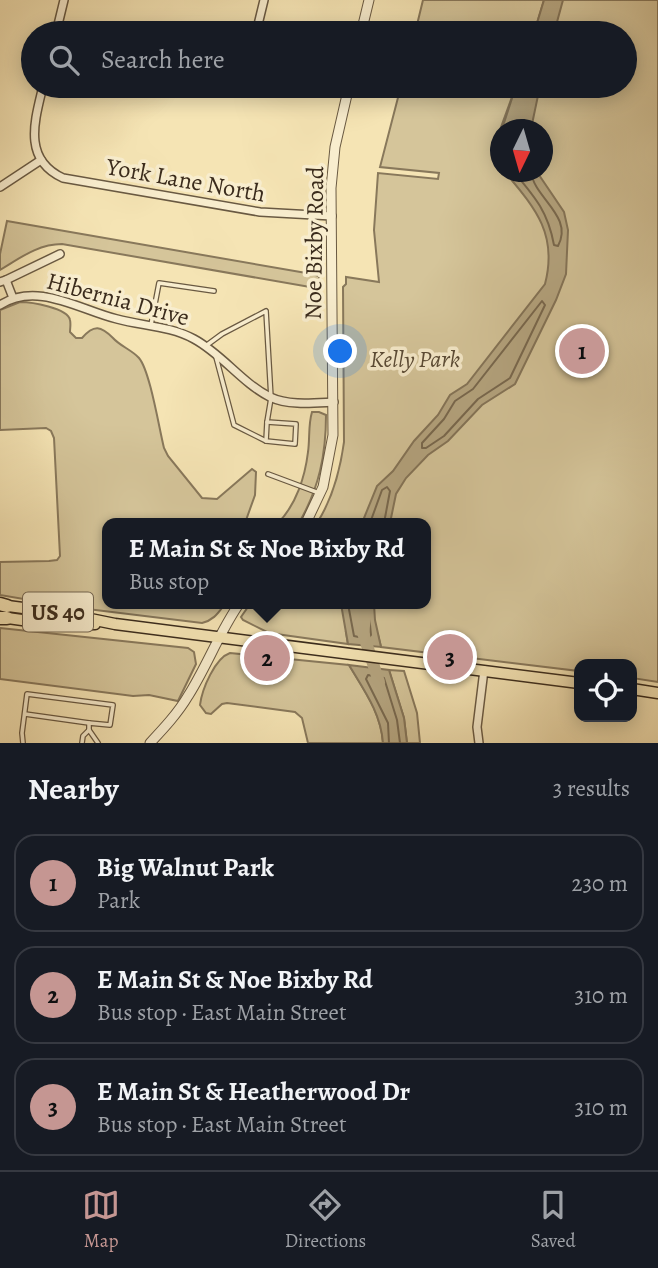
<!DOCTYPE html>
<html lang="en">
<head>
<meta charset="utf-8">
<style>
	:root { --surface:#171b24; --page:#242831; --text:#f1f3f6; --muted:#9ea1a6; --line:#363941; --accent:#c59692 }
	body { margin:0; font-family:Alegreya,serif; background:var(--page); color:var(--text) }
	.controls { position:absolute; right:21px; bottom:21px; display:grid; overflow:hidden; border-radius:14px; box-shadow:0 4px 18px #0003 }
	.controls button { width:63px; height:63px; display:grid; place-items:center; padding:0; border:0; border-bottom:2px solid var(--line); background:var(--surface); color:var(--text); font:35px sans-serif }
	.compass { position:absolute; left:490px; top:119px; width:63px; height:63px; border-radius:50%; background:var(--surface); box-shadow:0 4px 18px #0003; rotate:185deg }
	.you { position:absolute; left:341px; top:352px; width:24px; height:24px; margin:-18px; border:5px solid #fff; border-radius:50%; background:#1a73e8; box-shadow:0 0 0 10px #1a73e833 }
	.badge { display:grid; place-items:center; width:46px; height:46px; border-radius:50%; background:var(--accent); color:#111; font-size:23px; font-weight:700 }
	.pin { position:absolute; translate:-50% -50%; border:4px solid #fff; box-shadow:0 2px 7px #0006 }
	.popup { position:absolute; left:102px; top:518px; width:329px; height:91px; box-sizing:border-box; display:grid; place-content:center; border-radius:14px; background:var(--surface); filter:drop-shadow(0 2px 5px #0005); font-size:23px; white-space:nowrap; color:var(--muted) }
	.popup b { font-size:26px; color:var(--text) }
	.popup::after { content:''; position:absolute; left:50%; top:100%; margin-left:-14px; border:14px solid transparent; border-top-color:var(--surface) }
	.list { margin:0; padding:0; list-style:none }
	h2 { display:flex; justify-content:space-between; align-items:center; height:91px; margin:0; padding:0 28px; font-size:30px }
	h2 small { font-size:23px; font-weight:400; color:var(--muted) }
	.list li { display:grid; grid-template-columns:46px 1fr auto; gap:21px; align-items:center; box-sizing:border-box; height:98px; margin:0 14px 14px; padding:0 14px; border:2px solid var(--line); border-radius:21px }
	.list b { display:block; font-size:26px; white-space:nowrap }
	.list p { margin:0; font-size:23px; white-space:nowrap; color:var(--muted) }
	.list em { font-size:23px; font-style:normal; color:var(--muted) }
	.icon { flex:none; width:38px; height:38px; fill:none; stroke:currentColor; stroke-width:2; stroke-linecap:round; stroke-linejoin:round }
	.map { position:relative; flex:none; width:658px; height:743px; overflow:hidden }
	.search { position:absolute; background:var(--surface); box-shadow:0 4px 18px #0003; left:21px; right:21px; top:21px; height:77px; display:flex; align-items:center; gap:18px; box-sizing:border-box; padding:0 24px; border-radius:38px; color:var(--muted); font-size:26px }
	.sheet { height:427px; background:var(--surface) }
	nav { display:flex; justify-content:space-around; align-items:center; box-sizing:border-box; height:98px; border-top:2px solid var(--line); background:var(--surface); font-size:19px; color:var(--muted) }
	nav a { display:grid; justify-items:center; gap:4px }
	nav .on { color:var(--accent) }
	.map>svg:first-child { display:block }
	.green { fill:#d5c59a; stroke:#88785b; stroke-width:2 }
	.water { fill:#b5a580; stroke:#847458; stroke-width:2 }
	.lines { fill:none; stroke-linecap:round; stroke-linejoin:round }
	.shore { stroke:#78684e; stroke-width:2 }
	.river { stroke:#b5a580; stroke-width:12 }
	.service-casing { stroke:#695942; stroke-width:6 }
	.minor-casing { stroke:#695942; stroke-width:10 }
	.tertiary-casing { stroke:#695942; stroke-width:11 }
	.primary-casing { stroke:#3a2b1c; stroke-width:13 }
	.motorway-casing { stroke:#3a2b1c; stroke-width:15 }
	.service { stroke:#f8edce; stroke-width:3.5 }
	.minor { stroke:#f8edce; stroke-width:7 }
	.tertiary { stroke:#f8edce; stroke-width:9 }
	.primary { stroke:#f5e4b4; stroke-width:10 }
	.motorway { stroke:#f5e4b4; stroke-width:12 }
	.labels { text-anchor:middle; stroke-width:7; stroke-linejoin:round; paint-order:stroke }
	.shield { fill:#f8edce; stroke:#736551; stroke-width:2 }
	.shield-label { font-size:23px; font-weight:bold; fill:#3a2b1c }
	.street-label { font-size:24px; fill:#3a2b1c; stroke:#f8edce }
	.park-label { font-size:24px; font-style:italic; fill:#594a35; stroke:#f8edce }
</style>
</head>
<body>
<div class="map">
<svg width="658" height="743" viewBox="0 0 658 743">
	<rect width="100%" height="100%" fill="#f5e4b4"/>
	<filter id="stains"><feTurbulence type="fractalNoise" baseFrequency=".00286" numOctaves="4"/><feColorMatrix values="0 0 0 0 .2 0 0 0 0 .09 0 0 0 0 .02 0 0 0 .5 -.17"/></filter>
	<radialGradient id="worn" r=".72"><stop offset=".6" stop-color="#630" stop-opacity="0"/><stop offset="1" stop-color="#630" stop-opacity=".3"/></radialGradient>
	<g class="green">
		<polygon points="423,0 544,0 534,33 415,33"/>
		<path d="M 558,0 L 658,0 L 658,682 L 632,678 L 632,664 L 579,664 L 579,671 L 381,647 L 378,635 L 346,632 L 348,644 L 269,633 L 243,620 L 241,617 L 250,604 L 426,604 L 426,523 L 317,523 C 333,498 340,471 344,442 L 343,287 L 346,284 L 346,277 L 379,282 L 374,230 L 378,173 L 438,179 L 439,173 L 380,167 L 401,86 L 516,86 L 500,130 L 499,163 L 500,172 L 505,172 L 517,186 L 521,172 L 542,172 L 542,130 L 522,129 L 531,86 L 625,86 L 625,33 L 549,33 Z"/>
		<path d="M 7,221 L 312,274 L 319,276 L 319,282 L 316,287 L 310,287 L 62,244 C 38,244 20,258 0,270 L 0,254 Z"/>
		<path d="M 20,302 C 31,302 68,308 70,320 C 71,324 70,328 70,332 L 76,338 L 82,338 C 94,324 101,326 113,338 C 120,346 132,350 139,358 C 150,371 159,428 164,448 L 168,456 L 202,498 L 217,499 L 252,469 L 256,472 L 255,495 L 245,523 L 108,523 L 108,604 L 225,604 C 218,613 214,620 202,623 L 71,607 L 0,595 L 0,562 L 49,561 L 57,560 L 60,556 L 54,438 L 51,431 L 46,428 L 0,430 L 0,310 Z"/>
		<path d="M 312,412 L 319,412 L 326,415 C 326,455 319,488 299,523 L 278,523 C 296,505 305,477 308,452 C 310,439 308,425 312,412 Z"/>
		<polygon points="0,628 188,648 194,652 196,664 178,701 149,695 133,696 0,679"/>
		<path d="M 230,653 L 349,665 C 364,690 381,713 383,743 L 308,743 L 302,718 L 295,712 L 227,703 L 222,704 L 211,714 L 206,713 L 200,705 C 202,689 215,658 230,653 Z"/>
		<polygon points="389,670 404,671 417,713 420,743 407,743 404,718"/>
	</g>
	<g class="water">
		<polygon points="544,0 563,0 554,33 534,33"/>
		<polygon points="516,86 540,86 531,129 502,129"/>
		<path d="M 505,172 L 537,172 L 564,212 L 568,230 L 566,274 L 556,300 L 515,384 L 482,405 L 448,441 L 428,455 L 406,478 L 396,494 L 390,523 L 362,523 L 377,486 L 393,471 L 414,441 L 438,415 L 450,395 L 467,384 L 545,284 C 558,234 535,208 505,172 Z"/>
		<polygon points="341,604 374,604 375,620 381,647 348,644"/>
		<path d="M 349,665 L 389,670 L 404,718 L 407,743 L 383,743 C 381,713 364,690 349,665 Z"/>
	</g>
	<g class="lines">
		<g class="shore">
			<path d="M 514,172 C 535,197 548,212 554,245 L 558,246 C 574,216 534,198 531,172"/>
			<polygon points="542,301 545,305 510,378 478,399 444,436 426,448 422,448 422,443 444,419 455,401 473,389"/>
			<polyline points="370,523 382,490 387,487 390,491 384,523"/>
			<polyline points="348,604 354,636 368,639 371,635 368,604"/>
			<polyline points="389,743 388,723 366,679 368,675 384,678 397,720 400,743"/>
		</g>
		<polyline class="river" points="367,604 363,633 379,682"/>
		<defs>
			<g id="service">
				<polyline points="151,325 159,283 214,291"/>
				<polyline points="207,345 222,334 266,311 271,398 267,422 296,424 295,444 266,441 234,425 216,357"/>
				<polyline points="266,441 267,422"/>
				<polyline points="268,474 319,493"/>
				<polyline points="25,714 89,723"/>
				<polyline points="23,743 22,733 27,694 113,705 110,725 89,723 89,730"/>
				<polyline points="82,743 83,736 89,730 98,743"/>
			</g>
			<g id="minor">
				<polyline points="56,33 64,0"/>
				<polyline points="256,33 264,0"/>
				<path d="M 43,86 C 35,120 22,159 63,178 L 260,212 L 332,216"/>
				<polyline points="193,86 210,89 228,86"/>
				<polyline points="0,187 41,160"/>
				<polyline points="6,280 60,254"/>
				<polyline points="0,282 6,280 13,298"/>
				<path d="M 0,305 C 37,281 80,310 117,319 C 143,326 170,326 194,339 C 222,354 242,383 270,397 C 289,406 314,403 334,402"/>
				<polyline points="479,743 477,727 484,670"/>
			</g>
			<g id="tertiary">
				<polyline points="361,33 369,0"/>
				<polyline points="306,523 323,487 333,435 331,188 335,147 349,86"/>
				<path d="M 150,743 C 164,728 178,713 188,696 C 207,666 219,633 239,604"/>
			</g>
			<g id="primary">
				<polyline points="0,605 61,613 115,624 579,683"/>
				<polyline points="0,617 58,625 95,624"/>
				<polyline points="632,689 658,693"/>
			</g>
			<g id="motorway">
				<polyline points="0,604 7,606"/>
				<polyline points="0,618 7,618"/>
			</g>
		</defs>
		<use href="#service" class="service-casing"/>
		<use href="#minor" class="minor-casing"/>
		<use href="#tertiary" class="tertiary-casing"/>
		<use href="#primary" class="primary-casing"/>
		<use href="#motorway" class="motorway-casing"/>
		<use href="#service" class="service"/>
		<use href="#minor" class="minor"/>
		<use href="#tertiary" class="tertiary"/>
		<use href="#primary" class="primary"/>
		<use href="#motorway" class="motorway"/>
	</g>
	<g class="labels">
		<rect class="shield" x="23" y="592.5" width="70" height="39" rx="5"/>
		<g class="shield-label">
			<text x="58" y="620">US 40</text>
		</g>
		<g class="street-label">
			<text transform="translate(186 180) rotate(10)" y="8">York Lane North</text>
			<text transform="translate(314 243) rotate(-89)" y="8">Noe Bixby Road</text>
			<text transform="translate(118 299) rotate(15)" y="8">Hibernia Drive</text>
		</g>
		<g class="park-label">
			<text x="415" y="367">Kelly Park</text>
		</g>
	</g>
	<rect width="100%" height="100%" filter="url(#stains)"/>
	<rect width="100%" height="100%" fill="url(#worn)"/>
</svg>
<div class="controls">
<button><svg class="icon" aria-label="locate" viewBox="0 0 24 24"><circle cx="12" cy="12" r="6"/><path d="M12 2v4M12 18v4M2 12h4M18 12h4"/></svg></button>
</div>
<svg class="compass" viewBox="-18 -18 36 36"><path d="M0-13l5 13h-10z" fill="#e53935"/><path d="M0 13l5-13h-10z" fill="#9ea1a6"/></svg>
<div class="you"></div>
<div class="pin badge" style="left:582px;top:351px">1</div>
<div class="pin badge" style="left:267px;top:658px">2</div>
<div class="popup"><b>E Main St &amp; Noe Bixby Rd</b>Bus stop</div>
<div class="pin badge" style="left:450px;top:657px">3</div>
<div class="search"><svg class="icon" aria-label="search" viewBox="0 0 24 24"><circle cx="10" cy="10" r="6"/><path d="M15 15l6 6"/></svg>Search here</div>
</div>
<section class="sheet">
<h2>Nearby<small>3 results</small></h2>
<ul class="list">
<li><span class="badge">1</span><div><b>Big Walnut Park</b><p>Park</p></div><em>230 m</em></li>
<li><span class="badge">2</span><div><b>E Main St &amp; Noe Bixby Rd</b><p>Bus stop · East Main Street</p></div><em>310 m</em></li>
<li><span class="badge">3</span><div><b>E Main St &amp; Heatherwood Dr</b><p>Bus stop · East Main Street</p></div><em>310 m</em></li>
</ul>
</section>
<nav>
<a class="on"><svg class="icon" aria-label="map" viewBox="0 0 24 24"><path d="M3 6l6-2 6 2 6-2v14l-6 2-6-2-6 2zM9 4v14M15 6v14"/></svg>Map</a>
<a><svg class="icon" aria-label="directions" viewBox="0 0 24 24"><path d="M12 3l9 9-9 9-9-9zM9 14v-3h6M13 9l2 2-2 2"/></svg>Directions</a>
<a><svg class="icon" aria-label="saved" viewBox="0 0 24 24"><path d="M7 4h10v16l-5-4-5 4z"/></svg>Saved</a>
</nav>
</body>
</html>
